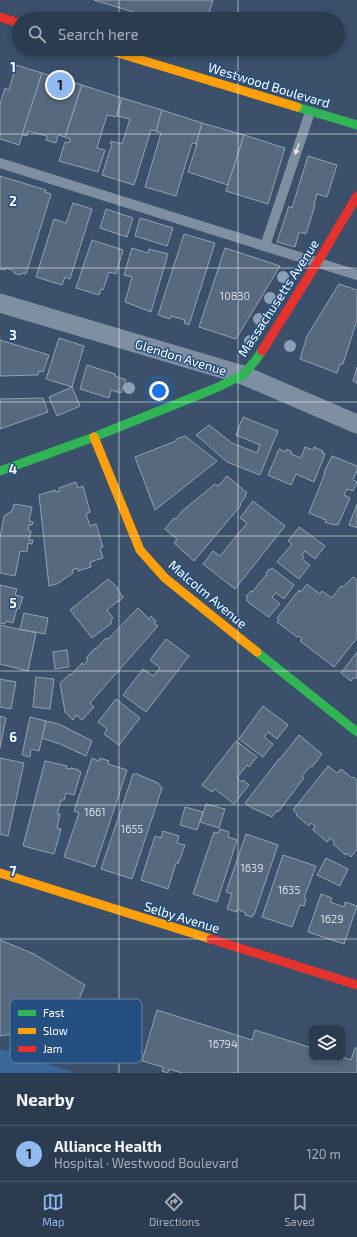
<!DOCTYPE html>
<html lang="en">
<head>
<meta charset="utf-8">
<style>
	:root { --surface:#2c3c50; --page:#38475a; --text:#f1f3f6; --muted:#a6adb7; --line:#485667; --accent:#90b9f0 }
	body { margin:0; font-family:"Exo 2",sans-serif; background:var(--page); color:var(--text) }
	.controls { position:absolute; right:12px; bottom:12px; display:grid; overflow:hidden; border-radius:8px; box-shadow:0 2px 6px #0003 }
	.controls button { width:36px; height:36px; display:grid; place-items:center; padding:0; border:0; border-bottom:1px solid var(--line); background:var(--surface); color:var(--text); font:20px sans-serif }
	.you { position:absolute; left:159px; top:391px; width:14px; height:14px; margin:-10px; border:3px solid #fff; border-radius:50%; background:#1a73e8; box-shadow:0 0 0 6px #1a73e833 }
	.badge { display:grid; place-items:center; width:26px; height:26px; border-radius:50%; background:var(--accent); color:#111; font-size:13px; font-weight:700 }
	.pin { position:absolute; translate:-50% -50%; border:2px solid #fff; box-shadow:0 1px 4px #0006 }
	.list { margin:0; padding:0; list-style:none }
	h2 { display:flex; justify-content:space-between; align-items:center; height:52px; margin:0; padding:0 16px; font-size:17px }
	h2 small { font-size:13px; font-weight:400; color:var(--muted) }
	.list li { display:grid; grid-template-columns:26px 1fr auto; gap:12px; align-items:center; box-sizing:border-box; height:56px; padding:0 16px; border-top:1px solid var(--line) }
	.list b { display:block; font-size:15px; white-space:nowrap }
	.list p { margin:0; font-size:13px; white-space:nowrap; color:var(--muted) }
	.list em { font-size:13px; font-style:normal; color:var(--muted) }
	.icon { flex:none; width:22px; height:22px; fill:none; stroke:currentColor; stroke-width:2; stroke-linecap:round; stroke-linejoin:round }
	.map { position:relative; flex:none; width:357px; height:1073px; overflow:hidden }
	.search { position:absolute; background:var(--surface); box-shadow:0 2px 6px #0003; left:12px; right:12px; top:12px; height:44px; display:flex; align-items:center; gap:10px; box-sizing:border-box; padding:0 14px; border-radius:22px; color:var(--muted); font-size:15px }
	.sheet { height:108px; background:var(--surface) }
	nav { display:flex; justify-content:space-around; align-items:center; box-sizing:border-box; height:56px; border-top:1px solid var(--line); background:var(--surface); font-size:11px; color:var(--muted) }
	nav a { display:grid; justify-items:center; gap:2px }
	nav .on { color:var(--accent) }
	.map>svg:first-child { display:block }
	.green { fill:#396696 }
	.building { fill:#57697e; stroke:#93a0b0 }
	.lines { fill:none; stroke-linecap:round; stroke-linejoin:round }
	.lane { stroke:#7f8fa1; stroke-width:10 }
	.street { stroke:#7f8fa1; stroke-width:19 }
	.fast { stroke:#30b455; stroke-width:9 }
	.slow { stroke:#ff9f0a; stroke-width:9 }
	.jam { stroke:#e5322d; stroke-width:9 }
	.tree { fill:#8ba0b7 }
	.oneway { fill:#e5e9ec }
	.grid { fill:none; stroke:#fff; stroke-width:1; stroke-opacity:0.55 }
	.labels { text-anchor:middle; stroke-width:3; stroke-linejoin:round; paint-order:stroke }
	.number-label { font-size:11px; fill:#d5dadf }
	.street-label { font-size:13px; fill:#fff; stroke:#254f80 }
	.key { fill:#254f80; stroke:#6684a6; stroke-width:1 }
	.key-label { font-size:11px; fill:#fff }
	.grid-label { font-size:13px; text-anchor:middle; font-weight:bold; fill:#fff; stroke:#254f80; stroke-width:3; stroke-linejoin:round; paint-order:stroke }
</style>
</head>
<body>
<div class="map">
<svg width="357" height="1073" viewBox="0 0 357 1073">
	<rect width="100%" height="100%" fill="#3a506b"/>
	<polygon class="green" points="0,1049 76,1073 0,1073"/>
	<g class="building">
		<polygon points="94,0 213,0 207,19 156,19"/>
		<polygon points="16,65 42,73 19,145 0,139 0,104 5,88 9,90"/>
		<polygon points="42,73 82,85 65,137 58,135 56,143 46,140 47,136 28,131 27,136 22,135"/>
		<polygon points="82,85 122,98 116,117 107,115 97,148 105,150 98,172 59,161 65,142 69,143 70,139 65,137"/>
		<polygon points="122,98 162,110 156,131 151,130 134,185 102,175 112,144 110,143 111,141 122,144 130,119 117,116"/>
		<polygon points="162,110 202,123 196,144 192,143 176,196 145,187 161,133 156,131"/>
		<polygon points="202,123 244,135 228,185 188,172 197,144 196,144"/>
		<polygon points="244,135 285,148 268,204 226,191"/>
		<polygon points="308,156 337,165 327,197 317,194 314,205 315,205 306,234 299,232 295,247 277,242 289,206 292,208"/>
		<polygon points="0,176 46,190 45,192 51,194 26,274 21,273 20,275 14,273 14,271 6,268 5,270 0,269"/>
		<polygon points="73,203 92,209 70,279 65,277 62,285 36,277 54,219 66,223"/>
		<polygon points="106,209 133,218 127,237 100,228"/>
		<polygon points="140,218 173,228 167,246 135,236"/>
		<polygon points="184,234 215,243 189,325 184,323 185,320 171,316 170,319 158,315"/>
		<polygon points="92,240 123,250 116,274 109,272 103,290 101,289 99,295 76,288"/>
		<polygon points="132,248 148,253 149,249 168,254 151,312 125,302 132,277 124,275"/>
		<polygon points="225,248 280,266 236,339 199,327"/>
		<polygon points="339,284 357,290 357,320 343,364 340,364 337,373 300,359 307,336"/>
		<polygon points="59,338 84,346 72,387 46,379"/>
		<polygon points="0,340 49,355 43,372 39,371 38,375 0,376"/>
		<polygon points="87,365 115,374 115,376 126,380 121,393 111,390 109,398 80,389"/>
		<polygon points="357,367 357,383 353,381"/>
		<polygon points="72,387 80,406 57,416 49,397"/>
		<polygon points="43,398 48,412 0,429 0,399"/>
		<polygon points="243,417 278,431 260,475 227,462 196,435 209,425 232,443 257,453 260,445 236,435"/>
		<polygon points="185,436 217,461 155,510 135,457 176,441 176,439"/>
		<polygon points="305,447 313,450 314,447 323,451 322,453 325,454 314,482 296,474 291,485 268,475 279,449 286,452 287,449 292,452 291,454 301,458"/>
		<polygon points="332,456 357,466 357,470 353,480 357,482 353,491 347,489 344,495 350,498 338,525 334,524 334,525 325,522 326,520 309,513 325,473 324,472"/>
		<polygon points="227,476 247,493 245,495 246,496 240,504 241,505 194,561 174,543 177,539 165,529 174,518 176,519 181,512 215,484 218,486"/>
		<polygon points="76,482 78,488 83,486 90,512 86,514 90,526 96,524 103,547 100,548 103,558 90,562 91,567 78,571 78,568 72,570 73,573 57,584 49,586 39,495 55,490 55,492 60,491 59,488"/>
		<polygon points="253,501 285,526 235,589 203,564 213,551 220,556 247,523 240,518"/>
		<polygon points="14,504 32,507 29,521 33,522 32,525 29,525 28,530 31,531 29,540 33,540 32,544 28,543 27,552 20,551 15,576 0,573 0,538 4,516 12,511"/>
		<polygon points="357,504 357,528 349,525"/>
		<polygon points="299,527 325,546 315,559 305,551 302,555 304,557 302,559 310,565 299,579 277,562 292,544 288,541"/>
		<polygon points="272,568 294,585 284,599 276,593 272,597 280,604 269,617 249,603 249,602 246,600 248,598 246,596 251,591 252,592 267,574 266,573 269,569 270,570"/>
		<polygon points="353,577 357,580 357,638 334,667 300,641 302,639 298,636 297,637 277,622 279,620 277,618 299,590 301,592 307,584 320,594 322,591 332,598 341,586 343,587"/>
		<polygon points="108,579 118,588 118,590 123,597 119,602 118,601 107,610 113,618 110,621 112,623 92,638 70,610"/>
		<polygon points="0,585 17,589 15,595 23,597 19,609 17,608 13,623 6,621 5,624 0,623"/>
		<polygon points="138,608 149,619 151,616 156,621 154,623 158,626 90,703 94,707 82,720 76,715 73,720 65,712 60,683 70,674 71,675 82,663 84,665 88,660 86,658 95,648 96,649 106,638 108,639"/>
		<polygon points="24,613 48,618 45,634 20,629"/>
		<polygon points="0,625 36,633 28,671 0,664"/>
		<polygon points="166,639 189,656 146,712 123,695 143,669 153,676 160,668 150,660"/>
		<polygon points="67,650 69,667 55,669 53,652"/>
		<polygon points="357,652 357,678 353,678 351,681 341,673"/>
		<polygon points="36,677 54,679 50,709 33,707"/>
		<polygon points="0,679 16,682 11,709 0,707"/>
		<polygon points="116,699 140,718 119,745 104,734 107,729 98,722"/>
		<polygon points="263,706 288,725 277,739 268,732 264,737 273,744 263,757 239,739"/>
		<polygon points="0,716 6,718 0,748"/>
		<polygon points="30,717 46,721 39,751 31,749 30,757 22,755"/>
		<polygon points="46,721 59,724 92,741 86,756 60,744 42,738"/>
		<polygon points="299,735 322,754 312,767 311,766 306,771 302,776 304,778 278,812 276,811 272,817 252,808 245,803 279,759 280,759"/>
		<polygon points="236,741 257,757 249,767 247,765 237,778 242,782 243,780 249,785 234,804 215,789 212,792 202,785"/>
		<polygon points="0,758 24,763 8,836 0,834"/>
		<polygon points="92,758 99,761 100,758 109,761 108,764 127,770 95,867 64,857 79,813 74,811"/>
		<polygon points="45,761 67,766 66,768 70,769 71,768 79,770 78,771 81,772 74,795 66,793 64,800 61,800 57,814 60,814 57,828 61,829 54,854 23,846"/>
		<polygon points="328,766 337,773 341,769 352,778 353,777 357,780 357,849 351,857 347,853 346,855 333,844 335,842 330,838 327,842 313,830 315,826 311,823 309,826 296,815 297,814 293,810"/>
		<polygon points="133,774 137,774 158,783 162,788 132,879 101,869"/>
		<polygon points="206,804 225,809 219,828 200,822"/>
		<polygon points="185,807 203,812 197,830 180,825"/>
		<polygon points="220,829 229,832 228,837 237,840 217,902 193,894 214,832 218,833"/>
		<polygon points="163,831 179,836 177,843 185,845 178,864 176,863 168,889 141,880 155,836 161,838"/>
		<polygon points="246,834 278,845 254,915 253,914 252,917 245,915 246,913 237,909 237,912 227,909 232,894 226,892"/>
		<polygon points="283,855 316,866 304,898 306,899 304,906 300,905 292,927 262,917"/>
		<polygon points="326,858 348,869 340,886 317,875"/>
		<polygon points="321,894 332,898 330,902 344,907 345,902 357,906 344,944 308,932"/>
		<polygon points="0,940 34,954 85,985 59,1047 12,1034 0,1036"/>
		<polygon points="157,1010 252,1040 255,1030 312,1048 312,1058 342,1057 351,1060 355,1048 357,1048 357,1073 182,1073 169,1069 168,1073 162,1071 163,1067 142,1061"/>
	</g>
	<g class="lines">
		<g class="lane">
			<polyline points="0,163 357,275"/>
			<polyline points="265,246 310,112"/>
		</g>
		<polyline class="street" points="0,303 243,375 357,424"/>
		<g class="fast">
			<polyline points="297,107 357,125"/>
			<polyline points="0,471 94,437 216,388 243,375 255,361 262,351"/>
			<polyline points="257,652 357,732"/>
		</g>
		<g class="slow">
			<polyline points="105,49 297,107"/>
			<polyline points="94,437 140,550 165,578 257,652"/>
			<polyline points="0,873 211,939"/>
		</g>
		<g class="jam">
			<polyline points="0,17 19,23"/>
			<polyline points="262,351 317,263 357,196"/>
			<polyline points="211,939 357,985"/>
		</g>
	</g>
	<g class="tree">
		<circle cx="283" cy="277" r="6"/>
		<circle cx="270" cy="298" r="6"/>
		<circle cx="259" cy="319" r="6"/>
		<circle cx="250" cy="341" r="6"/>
		<circle cx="290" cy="346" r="6"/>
		<circle cx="129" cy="388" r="6"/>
	</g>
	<defs><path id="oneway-solid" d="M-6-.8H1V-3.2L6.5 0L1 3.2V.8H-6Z"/></defs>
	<use class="oneway" href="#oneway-solid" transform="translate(297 149) rotate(109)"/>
	<path class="grid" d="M 119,0 L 119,19M 238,0 L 238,19M 119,49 L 119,1073M 238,49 L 238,1073M 0,134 L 357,134M 0,268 L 357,268M 0,402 L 357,402M 0,536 L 357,536M 0,671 L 357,671M 0,805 L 357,805M 0,939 L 357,939"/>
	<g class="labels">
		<g class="number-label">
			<text x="235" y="300">10830</text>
			<text x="95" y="816">1661</text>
			<text x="132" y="833">1655</text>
			<text x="252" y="872">1639</text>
			<text x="289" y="894">1635</text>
			<text x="332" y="923">1629</text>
			<text x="223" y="1048">16794</text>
		</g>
		<g class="street-label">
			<text transform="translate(269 85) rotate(17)" y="5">Westwood Boulevard</text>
			<text transform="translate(278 298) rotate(-57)" y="5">Massachusetts Avenue</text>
			<text transform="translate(181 357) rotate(17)" y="5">Glendon Avenue</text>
			<text transform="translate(208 594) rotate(40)" y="5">Malcolm Avenue</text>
			<text transform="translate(182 917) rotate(17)" y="5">Selby Avenue</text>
		</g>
	</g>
	<rect x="10" y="999" width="132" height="64" rx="6" class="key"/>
	<rect x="18" y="1010" width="18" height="6" fill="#30b455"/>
	<rect x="18" y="1028" width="18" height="6" fill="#ff9f0a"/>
	<rect x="18" y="1046" width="18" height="6" fill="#e5322d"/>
	<g class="key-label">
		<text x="43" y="1017">Fast</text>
		<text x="43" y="1035">Slow</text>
		<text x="43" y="1053">Jam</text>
	</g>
	<g class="grid-label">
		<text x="13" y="72">1</text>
		<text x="13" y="206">2</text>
		<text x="13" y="340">3</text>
		<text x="13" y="474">4</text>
		<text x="13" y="608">5</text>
		<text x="13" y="742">6</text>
		<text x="13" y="876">7</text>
	</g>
</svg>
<div class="controls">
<button><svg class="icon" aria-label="layers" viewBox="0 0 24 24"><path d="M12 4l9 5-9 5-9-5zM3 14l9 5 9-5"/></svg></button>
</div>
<div class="you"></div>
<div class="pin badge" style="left:60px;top:85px">1</div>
<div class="search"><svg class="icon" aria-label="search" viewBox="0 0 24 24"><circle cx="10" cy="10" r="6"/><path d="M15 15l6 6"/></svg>Search here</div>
</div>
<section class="sheet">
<h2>Nearby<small></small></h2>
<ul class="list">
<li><span class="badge">1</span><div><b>Alliance Health</b><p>Hospital · Westwood Boulevard</p></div><em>120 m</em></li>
</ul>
</section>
<nav>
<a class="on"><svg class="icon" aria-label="map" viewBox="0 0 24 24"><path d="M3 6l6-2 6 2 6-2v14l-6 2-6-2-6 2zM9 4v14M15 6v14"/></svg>Map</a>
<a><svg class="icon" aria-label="directions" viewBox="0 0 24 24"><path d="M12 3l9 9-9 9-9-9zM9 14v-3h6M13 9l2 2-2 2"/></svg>Directions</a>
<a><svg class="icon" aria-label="saved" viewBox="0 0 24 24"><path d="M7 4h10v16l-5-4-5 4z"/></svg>Saved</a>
</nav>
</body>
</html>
